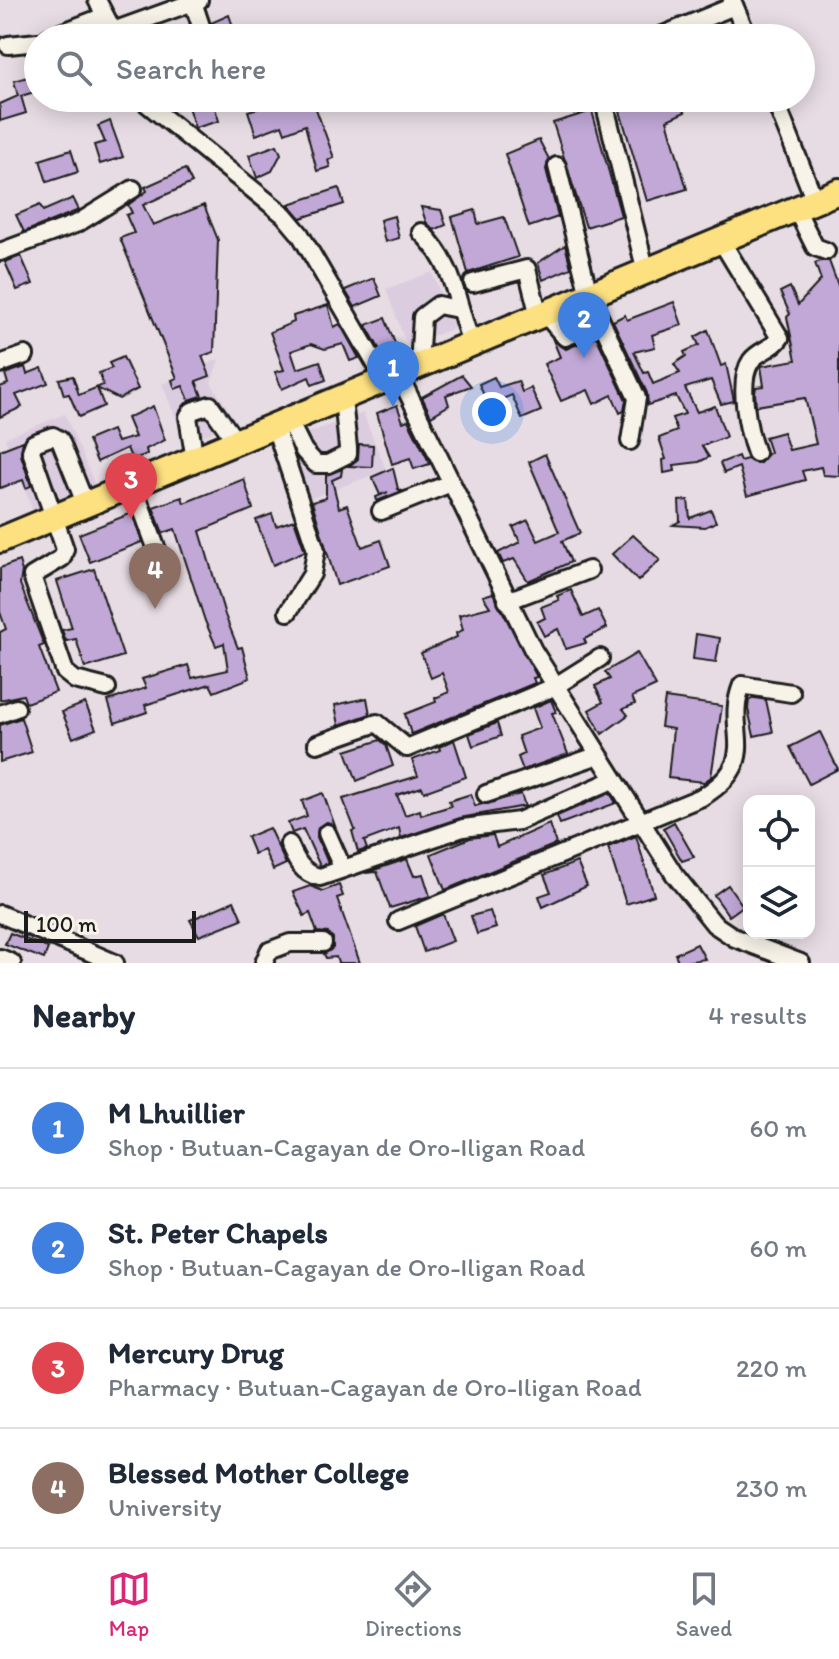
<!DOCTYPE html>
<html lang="en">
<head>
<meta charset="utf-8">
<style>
	:root { --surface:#fff; --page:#f2f2f3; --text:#1f2937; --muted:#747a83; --line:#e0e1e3; --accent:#db2777 }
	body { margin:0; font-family:Itim,sans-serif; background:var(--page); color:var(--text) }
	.controls { position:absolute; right:24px; bottom:24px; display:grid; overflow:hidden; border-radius:16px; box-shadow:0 4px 20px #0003 }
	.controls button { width:72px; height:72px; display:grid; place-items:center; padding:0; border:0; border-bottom:2px solid var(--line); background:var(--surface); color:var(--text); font:40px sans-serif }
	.scale { position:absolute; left:24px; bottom:20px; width:172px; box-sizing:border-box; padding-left:8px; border:4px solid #1c1c1c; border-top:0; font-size:22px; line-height:28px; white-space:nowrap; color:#1c1c1c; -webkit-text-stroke:6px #f7f3e8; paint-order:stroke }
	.you { position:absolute; left:492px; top:412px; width:28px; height:28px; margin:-20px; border:6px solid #fff; border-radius:50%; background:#1a73e8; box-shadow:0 0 0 12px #1a73e833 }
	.badge { display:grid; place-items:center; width:52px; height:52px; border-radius:50%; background:var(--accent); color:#fff; font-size:26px; font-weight:700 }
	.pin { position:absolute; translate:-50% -66px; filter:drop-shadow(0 2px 4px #0008) }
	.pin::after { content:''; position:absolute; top:42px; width:28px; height:24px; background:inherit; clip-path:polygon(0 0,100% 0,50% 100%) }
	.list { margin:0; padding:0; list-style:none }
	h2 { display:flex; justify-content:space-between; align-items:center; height:104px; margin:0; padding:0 32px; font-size:34px }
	h2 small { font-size:26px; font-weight:400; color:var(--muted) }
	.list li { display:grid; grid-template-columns:52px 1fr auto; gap:24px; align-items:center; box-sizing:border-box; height:120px; padding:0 32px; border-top:2px solid var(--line) }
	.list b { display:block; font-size:30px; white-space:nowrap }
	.list p { margin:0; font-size:26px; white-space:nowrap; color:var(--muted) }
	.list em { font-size:26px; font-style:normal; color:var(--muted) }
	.icon { flex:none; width:44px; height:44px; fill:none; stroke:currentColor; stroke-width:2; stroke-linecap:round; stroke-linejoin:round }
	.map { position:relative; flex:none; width:839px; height:963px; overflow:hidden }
	.search { position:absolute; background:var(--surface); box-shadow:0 4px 20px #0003; left:24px; right:24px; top:24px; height:88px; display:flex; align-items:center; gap:20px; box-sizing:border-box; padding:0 28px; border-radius:44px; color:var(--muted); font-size:30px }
	.sheet { height:584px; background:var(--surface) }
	nav { display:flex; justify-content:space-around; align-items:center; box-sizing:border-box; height:112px; border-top:2px solid var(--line); background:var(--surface); font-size:22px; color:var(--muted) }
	nav a { display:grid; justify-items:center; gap:4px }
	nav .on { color:var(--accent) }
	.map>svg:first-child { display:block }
	.built { fill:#dcccdf }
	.building { fill:#c1a8d7; stroke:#1c1c1c; stroke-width:2 }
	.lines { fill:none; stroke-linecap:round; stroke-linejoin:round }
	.minor-casing { stroke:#1c1c1c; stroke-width:22 }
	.highway-casing { stroke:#1c1c1c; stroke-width:30 }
	.minor { stroke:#f7f3e8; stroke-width:16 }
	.highway { stroke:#fde080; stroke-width:24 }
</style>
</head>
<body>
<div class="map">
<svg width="839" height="963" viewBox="0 0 839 963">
	<rect width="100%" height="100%" fill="#e7dce3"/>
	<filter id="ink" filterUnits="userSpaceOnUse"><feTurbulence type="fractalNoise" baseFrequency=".0125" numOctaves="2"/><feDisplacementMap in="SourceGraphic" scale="16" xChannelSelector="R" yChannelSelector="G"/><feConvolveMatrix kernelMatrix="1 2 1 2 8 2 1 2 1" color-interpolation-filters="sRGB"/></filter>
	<g filter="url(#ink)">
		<g class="built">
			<polygon points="432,272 454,328 407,346 386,289"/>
			<polygon points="219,359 211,383 236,422 186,443 162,384"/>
			<polygon points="363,413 386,470 306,500 286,441"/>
			<polygon points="65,414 95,485 33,511 5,438"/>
		</g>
		<g class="building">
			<polygon points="229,15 237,38 216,38 211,23"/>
			<polygon points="34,75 38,78 38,91 21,96 26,113 0,121 0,104 18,96 14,81"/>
			<polygon points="185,98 195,98 196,103 212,98 219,121 195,128"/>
			<polygon points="312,98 334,158 328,160 330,167 317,171 305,125 285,133 282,125 256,135 248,111 288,100 289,105"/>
			<polygon points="616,98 680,98 685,112 667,120 687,189 647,201"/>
			<polygon points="592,111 621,216 586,227 553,123"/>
			<polygon points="110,121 123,157 100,164 94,145 105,142 98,126"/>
			<polygon points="539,140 549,159 546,169 558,217 529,227 505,154"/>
			<polygon points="277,145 281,154 272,171 257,178 249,155"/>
			<polygon points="71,150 78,172 47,182 40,160"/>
			<polygon points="185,169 192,183 143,205 153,225 204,205 218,240 214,352 202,356 210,376 196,381 202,396 189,400 183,386 175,389 172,380 177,378 120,238 134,233 126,215 132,213 128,205 147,191 145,187"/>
			<polygon points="339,188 344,204 301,218 289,204"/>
			<polygon points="73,198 79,210 24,232 16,215 40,205 43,211"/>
			<polygon points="421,207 441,210 446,225 434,230 426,222"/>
			<polygon points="475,210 478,224 504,217 518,257 468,273 452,217"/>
			<polygon points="394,216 399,238 385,242 380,220"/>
			<polygon points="565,245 571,268 543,280 538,263"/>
			<polygon points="21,256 33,284 17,290 5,262"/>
			<polygon points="821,261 829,261 839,288 839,476 823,475 821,467 802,471 805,480 747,496 739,467 724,473 720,463 738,456 740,461 747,459 760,463 770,452 765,437 783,432 789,450 816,444 805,398 756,406 755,393 756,387 764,386 761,366 796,360 787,317 790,314 780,292 790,287 798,305 821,280 815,263"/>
			<polygon points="374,278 381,296 355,307 345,290"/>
			<polygon points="674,302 682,325 652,335 655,347 634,352 644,373 648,372 653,384 680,373 674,364 686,356 684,352 699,345 695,337 708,330 721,366 726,364 734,401 721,404 711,380 685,388 697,412 715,406 726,437 702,446 709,457 699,462 674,465 675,471 664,473 663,460 666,459 659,438 677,431 672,418 685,414 676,396 648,405 647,393 613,321 625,315 627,320"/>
			<polygon points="328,305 334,327 340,324 359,358 350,361 343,344 325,349 311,344 291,351 297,369 320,361 326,380 312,385 309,377 282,389 275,372 284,370 270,332 294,322 293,316"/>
			<polygon points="385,318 396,346 381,352 366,325"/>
			<polygon points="596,336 626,400 624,411 620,413 612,395 594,404 588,390 561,401 544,364 560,357 553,340 566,349"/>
			<polygon points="123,357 138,389 119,399 97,388 104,406 79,417 69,394 64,395 59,379 73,376 79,395 103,385 99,373 112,368 109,363"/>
			<polygon points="25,367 27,374 42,368 48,383 16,395 22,407 0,417 0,387 8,384 5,374"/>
			<polygon points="462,375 471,386 446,395 449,405 431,416 422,397"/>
			<polygon points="494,377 499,387 518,381 522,392 531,388 541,411 522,419 512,395 488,405 479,384"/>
			<polygon points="397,405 403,422 408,420 430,464 414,469 410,458 392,464 377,413"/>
			<polygon points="153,406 165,440 146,449 147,454 132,460 127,448 97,462 88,440 112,430 117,442 135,437 127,418"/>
			<polygon points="23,441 21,455 31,486 26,488 23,480 0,488 0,450"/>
			<polygon points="359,444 373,445 372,467 349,466 358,459"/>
			<polygon points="545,454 580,533 562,541 571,562 528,581 514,559 503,563 498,553 520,542 513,527 528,520 538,541 559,532 529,462"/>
			<polygon points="393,468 398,489 402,491 377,501 376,497 388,492 380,495 372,477"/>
			<polygon points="342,469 341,476 332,480 339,508 347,505 362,547 381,540 390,566 337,585 312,502 326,498 326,475"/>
			<polygon points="244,479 253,509 200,531 225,615 238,648 242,647 250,678 214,692 210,684 145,705 147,712 115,723 108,701 146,688 142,679 188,665 192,678 228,670 224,643 216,646 205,621 175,529 163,533 153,507 182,497 184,503"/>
			<polygon points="688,500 690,518 711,510 716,522 705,527 673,525 680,521 679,501"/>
			<polygon points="132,513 142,542 90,562 79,534"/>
			<polygon points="272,514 276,526 294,520 305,551 273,565 256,520"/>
			<polygon points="633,535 660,560 638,581 612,554"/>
			<polygon points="19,561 22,571 20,584 44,645 39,647 56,692 26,703 23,695 0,700 0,632 6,629 0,612 0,568"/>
			<polygon points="94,569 123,656 85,668 76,639 66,641 62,630 72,628 57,581"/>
			<polygon points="571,590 583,617 598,610 607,628 584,639 586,643 566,649 558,629 544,636 537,622 545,618 541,607 559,600 557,596"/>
			<polygon points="493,593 537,677 533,678 535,683 411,734 405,714 436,702 435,698 449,692 442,673 431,678 421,653 457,637 456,633 463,630 459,615 490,607 483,596"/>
			<polygon points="696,634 720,638 716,662 693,659"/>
			<polygon points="637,653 656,686 632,697 635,704 623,709 628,715 602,734 589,710 603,702 595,686 610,679 605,672"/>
			<polygon points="367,698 370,714 339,725 335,705"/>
			<polygon points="665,698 722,706 711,777 704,782 668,778 673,729 661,727"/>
			<polygon points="756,698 766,700 773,732 754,736 748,709 749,700"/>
			<polygon points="551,700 556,712 552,713 568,754 523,770 518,757 524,754 518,736 540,728 533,708"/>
			<polygon points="85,703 96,729 73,738 62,712"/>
			<polygon points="21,718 32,752 0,762 0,725"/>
			<polygon points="497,723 501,736 473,746 469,734"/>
			<polygon points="820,732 838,769 809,784 790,747"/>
			<polygon points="380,740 386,745 393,766 357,781 346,751"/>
			<polygon points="454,740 466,777 424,792 422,787 397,795 405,815 420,810 421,815 451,806 449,801 471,794 475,806 521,794 525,806 460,818 401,838 399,828 364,841 367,849 358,852 352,831 355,830 343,799 418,776 412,760 440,750 439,747"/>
			<polygon points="323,793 335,826 327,822 318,827 317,837 328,863 320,866 303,829 292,833 288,823 307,816 302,801"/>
			<polygon points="610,793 616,803 560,824 557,816"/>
			<polygon points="674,822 694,857 682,861 663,828"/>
			<polygon points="549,824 556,844 445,890 431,854 470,838 493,835 497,847"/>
			<polygon points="269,828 286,864 273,870 264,850 254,854 247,837"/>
			<polygon points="636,836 654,895 626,904 608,847"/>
			<polygon points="407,859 414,876 423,874 430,896 390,908 377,872 365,873"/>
			<polygon points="577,862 587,886 543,907 539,896 551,892 544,875"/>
			<polygon points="339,885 343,896 337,898 360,963 338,963 336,957 326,958 324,954 333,948 333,938 328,933 317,932 310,913 304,916 293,892 310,886 323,891"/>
			<polygon points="728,885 743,906 729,916 714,895"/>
			<polygon points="234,901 242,919 199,936 190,920"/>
			<polygon points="490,911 496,928 477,934 471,916"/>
			<polygon points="443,914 453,941 424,952 415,926"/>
			<polygon points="10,933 48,948 44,959 5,944"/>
			<polygon points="697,944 705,959 679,963 675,954"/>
		</g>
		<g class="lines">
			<defs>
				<g id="minor">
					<polyline points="97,0 110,25"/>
					<polyline points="732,0 748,38"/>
					<polyline points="193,2 205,38"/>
					<polyline points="113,31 199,0"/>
					<polyline points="48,38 105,16"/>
					<polyline points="656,38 734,6"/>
					<polyline points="8,45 38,42"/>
					<polyline points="140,98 284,215 300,234 385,380"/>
					<polyline points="774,98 815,201"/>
					<polyline points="605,106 646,272"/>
					<polyline points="557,166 589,295 637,398 630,441"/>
					<polyline points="796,209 815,247 826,251"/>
					<path d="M 421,232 C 456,266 455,301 472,345"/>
					<path d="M 720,239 L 780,338 C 773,349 759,350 751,361 C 737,381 748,432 756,453"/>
					<polyline points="0,252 78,223 133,189"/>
					<polyline points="473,283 527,269 539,316"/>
					<polyline points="545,314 565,337 600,323"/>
					<polyline points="0,364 25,355"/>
					<polyline points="419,366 422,317 438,305 458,309"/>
					<polyline points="399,375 533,650 674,874 714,924 735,938 801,963"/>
					<polyline points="289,421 304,451 316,464 328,464 348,454 348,448 343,399"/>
					<polyline points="275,427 316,550 312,574 288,612"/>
					<polyline points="195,460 188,417 192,411 210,405 237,443"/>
					<polyline points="133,485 157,550"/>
					<polyline points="85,503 60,440 53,436 34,443 31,451 65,549 62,558 32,576 65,672 75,680 107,688"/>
					<polyline points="381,511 451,483"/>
					<polyline points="507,601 589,570"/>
					<polyline points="0,714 16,708"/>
					<polyline points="317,744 377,723 407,748 554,687 600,658"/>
					<polyline points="486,794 596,756"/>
					<polyline points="327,833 343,869"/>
					<path d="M 289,844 C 295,859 302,874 320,877 L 463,828 L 519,821 L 613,780"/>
					<polyline points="0,914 115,963"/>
					<path d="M 398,921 L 702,797 C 764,759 723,731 742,685 L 791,693"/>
					<polyline points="0,958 12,963"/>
					<polyline points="264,963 269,951 290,943 323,943"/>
				</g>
				<polyline id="highway" points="0,540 839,191"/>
			</defs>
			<use href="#minor" class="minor-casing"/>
			<use href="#highway" class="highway-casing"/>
			<use href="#minor" class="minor"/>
			<use href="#highway" class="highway"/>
		</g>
	</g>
</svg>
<div class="controls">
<button><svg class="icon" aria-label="locate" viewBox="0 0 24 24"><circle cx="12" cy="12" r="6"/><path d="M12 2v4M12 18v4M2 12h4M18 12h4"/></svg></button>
<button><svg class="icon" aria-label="layers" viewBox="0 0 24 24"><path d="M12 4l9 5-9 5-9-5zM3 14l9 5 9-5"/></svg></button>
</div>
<div class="scale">100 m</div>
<div class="you"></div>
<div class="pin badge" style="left:393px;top:407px;background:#3f7fe0">1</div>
<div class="pin badge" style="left:584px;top:358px;background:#3f7fe0">2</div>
<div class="pin badge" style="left:131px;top:519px;background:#e0444e">3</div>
<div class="pin badge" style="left:155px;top:609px;background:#8d6e63">4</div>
<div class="search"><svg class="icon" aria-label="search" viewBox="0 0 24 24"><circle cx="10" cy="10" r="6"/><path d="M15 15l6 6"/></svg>Search here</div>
</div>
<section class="sheet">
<h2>Nearby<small>4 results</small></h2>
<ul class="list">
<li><span class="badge" style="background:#3f7fe0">1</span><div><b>M Lhuillier</b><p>Shop · Butuan-Cagayan de Oro-Iligan Road</p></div><em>60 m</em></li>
<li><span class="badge" style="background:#3f7fe0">2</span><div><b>St. Peter Chapels</b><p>Shop · Butuan-Cagayan de Oro-Iligan Road</p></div><em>60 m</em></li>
<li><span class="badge" style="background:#e0444e">3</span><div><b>Mercury Drug</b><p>Pharmacy · Butuan-Cagayan de Oro-Iligan Road</p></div><em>220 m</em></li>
<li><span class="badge" style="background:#8d6e63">4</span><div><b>Blessed Mother College</b><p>University</p></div><em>230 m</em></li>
</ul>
</section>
<nav>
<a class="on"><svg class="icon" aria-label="map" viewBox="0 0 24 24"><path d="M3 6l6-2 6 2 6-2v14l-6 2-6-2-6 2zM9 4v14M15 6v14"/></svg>Map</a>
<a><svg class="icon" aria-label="directions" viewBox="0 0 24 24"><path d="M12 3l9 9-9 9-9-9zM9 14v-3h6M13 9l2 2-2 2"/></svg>Directions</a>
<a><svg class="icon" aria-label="saved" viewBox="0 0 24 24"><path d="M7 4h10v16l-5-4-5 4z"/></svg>Saved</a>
</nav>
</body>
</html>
